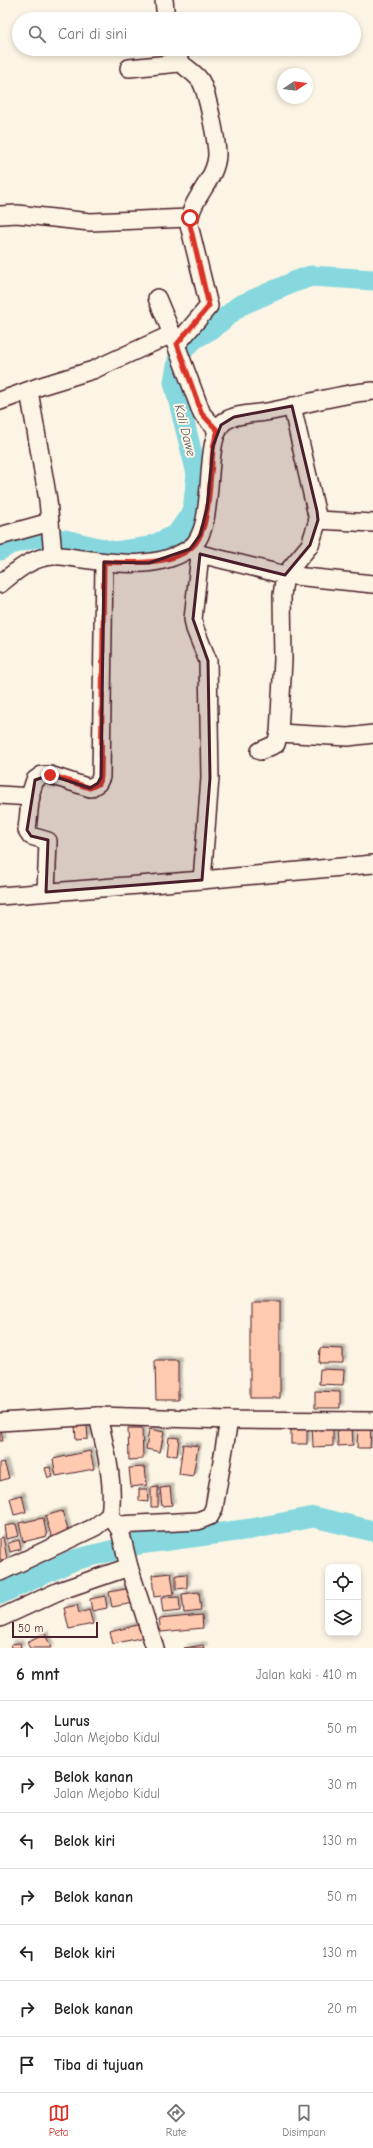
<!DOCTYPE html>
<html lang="id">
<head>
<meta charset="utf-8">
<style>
	:root { --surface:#fff; --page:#f6f6f6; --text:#222; --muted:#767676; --line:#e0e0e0; --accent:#d93025 }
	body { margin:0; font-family:"Comic Neue",sans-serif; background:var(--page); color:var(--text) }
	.controls { position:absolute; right:12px; bottom:12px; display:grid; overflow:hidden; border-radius:8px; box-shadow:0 2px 6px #0003 }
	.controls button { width:36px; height:36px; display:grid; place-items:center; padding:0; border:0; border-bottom:1px solid var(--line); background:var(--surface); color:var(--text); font:20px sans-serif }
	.compass { position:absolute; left:277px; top:68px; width:36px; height:36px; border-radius:50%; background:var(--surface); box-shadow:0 2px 6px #0003; rotate:77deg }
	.scale { position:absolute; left:12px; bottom:10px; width:86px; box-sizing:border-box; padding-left:4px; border:2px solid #4a1f2b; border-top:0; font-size:11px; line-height:14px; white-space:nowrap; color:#4a1f2b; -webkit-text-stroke:3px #fcf5e5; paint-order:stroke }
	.stop { position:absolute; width:12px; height:12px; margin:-9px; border:3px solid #d93025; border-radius:50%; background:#fff }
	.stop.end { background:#d93025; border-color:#fff; box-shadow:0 1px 4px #0008 }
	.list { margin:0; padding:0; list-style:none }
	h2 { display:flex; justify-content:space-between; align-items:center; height:52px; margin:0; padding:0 16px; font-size:17px }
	h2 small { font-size:13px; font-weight:400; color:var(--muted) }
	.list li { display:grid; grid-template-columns:26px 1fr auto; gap:12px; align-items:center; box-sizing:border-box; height:56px; padding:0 16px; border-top:1px solid var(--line) }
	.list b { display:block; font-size:15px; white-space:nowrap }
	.list p { margin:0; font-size:13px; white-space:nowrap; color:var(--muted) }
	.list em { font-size:13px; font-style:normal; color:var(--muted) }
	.icon { flex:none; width:22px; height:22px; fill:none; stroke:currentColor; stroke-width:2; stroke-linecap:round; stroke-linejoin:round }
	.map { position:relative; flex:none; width:373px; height:1648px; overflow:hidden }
	.search { position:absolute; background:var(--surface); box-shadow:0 2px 6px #0003; left:12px; right:12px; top:12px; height:44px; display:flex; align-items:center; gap:10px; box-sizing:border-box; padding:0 14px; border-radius:22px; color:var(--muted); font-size:15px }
	.sheet { height:444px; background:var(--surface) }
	nav { display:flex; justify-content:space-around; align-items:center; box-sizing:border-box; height:56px; border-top:1px solid var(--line); background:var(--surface); font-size:11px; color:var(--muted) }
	nav a { display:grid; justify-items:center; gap:2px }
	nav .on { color:var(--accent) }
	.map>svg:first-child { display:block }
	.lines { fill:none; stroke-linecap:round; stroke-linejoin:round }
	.river { stroke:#86d8de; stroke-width:21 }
	.building { fill:#ffcab0; stroke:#4a1f2b; filter:url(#shadow) }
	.minor-casing { stroke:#4a1f2b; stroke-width:20 }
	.minor { stroke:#fcf5e5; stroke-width:17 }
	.route { stroke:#d93025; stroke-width:5 }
	.marked { fill:#4a1f2b; fill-opacity:0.2; stroke:#4a1f2b; stroke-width:3; stroke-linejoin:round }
	.labels { text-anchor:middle; stroke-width:4; stroke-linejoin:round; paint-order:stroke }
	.water-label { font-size:13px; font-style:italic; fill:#5c5661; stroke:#fcf5e5 }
</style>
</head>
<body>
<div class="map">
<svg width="373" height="1648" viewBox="0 0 373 1648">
	<defs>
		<filter id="shadow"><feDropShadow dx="3" dy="-3" stdDeviation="1" flood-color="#0004"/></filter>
	</defs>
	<rect width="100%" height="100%" fill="#fcf5e5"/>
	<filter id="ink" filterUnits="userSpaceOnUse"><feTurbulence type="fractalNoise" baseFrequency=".025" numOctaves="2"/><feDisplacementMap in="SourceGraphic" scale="8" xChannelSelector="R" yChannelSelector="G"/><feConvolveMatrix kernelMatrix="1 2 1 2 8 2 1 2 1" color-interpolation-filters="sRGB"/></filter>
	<g filter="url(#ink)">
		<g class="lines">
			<g class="river">
				<polyline points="0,550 10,544 36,537 65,540 114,552 150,547 177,534 193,511 197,474 174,382 179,354 194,339 213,328 239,306 294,282 311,276 373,280"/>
				<polyline points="0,1594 74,1560 139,1544 251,1529 314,1517 373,1531"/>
			</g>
		</g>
		<g class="building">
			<rect x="250" y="1301" width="30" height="97"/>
			<polygon points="320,1348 343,1349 343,1363 319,1363"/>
			<polygon points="155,1360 178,1360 178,1400 156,1400"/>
			<polygon points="320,1369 344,1370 343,1385 319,1384"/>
			<polygon points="315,1391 340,1392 340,1408 315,1408"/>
			<polygon points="333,1422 333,1446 313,1447 312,1423"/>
			<rect x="291" y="1423" width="16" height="21"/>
			<polygon points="0,1424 3,1441 0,1441"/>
			<polygon points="75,1426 87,1426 88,1439 76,1440"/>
			<polygon points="352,1427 353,1445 338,1446 337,1428"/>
			<polygon points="358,1427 371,1427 370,1448 357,1448"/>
			<polygon points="128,1428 142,1428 143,1459 129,1460"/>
			<polygon points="149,1429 164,1432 160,1452 146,1449"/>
			<polygon points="169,1437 179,1438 177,1456 167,1455"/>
			<polygon points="183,1444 198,1446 193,1476 179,1474"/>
			<polygon points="90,1451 94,1469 56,1476 53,1459"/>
			<polygon points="4,1462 9,1478 0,1481 0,1463"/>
			<polygon points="50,1467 53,1477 48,1478 45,1468"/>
			<polygon points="145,1467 147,1485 131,1487 129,1468"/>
			<polygon points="158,1487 158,1507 151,1507 151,1488"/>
			<polygon points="170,1487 172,1505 162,1506 160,1488"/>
			<polygon points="139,1489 147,1489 148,1502 139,1501"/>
			<polygon points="22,1495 26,1512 14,1515 10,1498"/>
			<polygon points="62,1511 69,1533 52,1538 45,1516"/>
			<polygon points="43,1518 47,1536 23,1542 19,1523"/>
			<polygon points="16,1524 19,1536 6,1539 4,1526"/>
			<polygon points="3,1537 7,1559 0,1560 0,1538"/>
			<polygon points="19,1540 21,1549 10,1552 8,1543"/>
			<polygon points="171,1573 174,1594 154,1597 152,1575"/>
			<polygon points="187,1574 187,1588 176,1589 176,1575"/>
			<polygon points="131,1588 134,1603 112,1607 109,1592"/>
			<polygon points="199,1592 201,1611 184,1613 182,1594"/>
			<polygon points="105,1596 107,1608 92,1611 90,1599"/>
			<polygon points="179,1597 180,1611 163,1613 161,1598"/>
			<polygon points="77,1605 79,1613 89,1610 93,1624 69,1629 64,1608"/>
			<polygon points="202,1615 203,1628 161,1632 159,1619"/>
			<polygon points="141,1624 144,1637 113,1644 110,1632"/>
			<polygon points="45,1634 51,1648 30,1648 27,1643"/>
			<polygon points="20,1643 21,1648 12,1648 11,1644"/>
			<polygon points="203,1645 204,1648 184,1648"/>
		</g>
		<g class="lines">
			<defs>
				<g id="minor">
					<polyline points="164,0 166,19"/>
					<path d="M 173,49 C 176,65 191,68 200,80 C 207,90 217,142 217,155 C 216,181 189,199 189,225 L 209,306 L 177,344"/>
					<polyline points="129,68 179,63"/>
					<polyline points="0,215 17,214 90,222 189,218"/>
					<polyline points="157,298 172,334"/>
					<polyline points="29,391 48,500 53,555"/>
					<polyline points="0,401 41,386 93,370 172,334 202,414 218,431"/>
					<polyline points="318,520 373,523"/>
					<polyline points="0,536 50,522"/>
					<polyline points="190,549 200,554 285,575 282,595 283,660 279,733 276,744 260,751"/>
					<polyline points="200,554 193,619 195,629 208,661 210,778 202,880"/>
					<polyline points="285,575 310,545 318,520 292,406"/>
					<polyline points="285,575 373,584"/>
					<path d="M 0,584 C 16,571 32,557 53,556 C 62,555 73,558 83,559 C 118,564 158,569 189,549 C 220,529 200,438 225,421 C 237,413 258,414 272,411 C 306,404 338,394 373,391"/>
					<polyline points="279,733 348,737 373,734"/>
					<polyline points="0,795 31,797"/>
					<polyline points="46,892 48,841 31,836 27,830 31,792 35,780 42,775 50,775 90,788 98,783 101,777 104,562"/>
					<polyline points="0,896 202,880 373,864"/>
					<polyline points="0,1422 98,1416"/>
					<path d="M 110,1515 C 115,1482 105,1448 98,1416 L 229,1420 L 373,1421"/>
					<polyline points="118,1525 198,1521 210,1516 214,1508 229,1420"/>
					<polyline points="0,1572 95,1527 110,1515 120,1530 129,1567 155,1648"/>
					<polyline points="0,1618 59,1591 129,1567"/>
				</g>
			</defs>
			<use href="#minor" class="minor-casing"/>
			<use href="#minor" class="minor"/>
		</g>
	</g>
	<g class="lines" filter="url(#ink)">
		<path class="route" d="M 50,775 L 90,788 L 98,784 L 101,777 L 104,562 C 130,563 177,566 195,544 C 208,529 209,493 211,473 C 213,459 211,445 218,431 L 202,414 L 177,344 L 209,306 L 190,225 L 190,218"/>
	</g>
	<path class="marked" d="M 292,406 L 317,511 L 318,520 L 310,545 L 285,575 L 200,554 L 193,619 L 208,661 L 210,778 L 202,880 L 46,892 L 48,840 L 31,836 L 27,830 L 35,780 L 50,775 L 90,788 L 98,783 L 101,777 L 104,562 L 149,563 L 190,549 L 200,535 L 207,508 L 213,446 L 221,425 L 234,417 Z"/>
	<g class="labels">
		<g class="water-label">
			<text transform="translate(186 430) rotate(76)" y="5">Kali Dawe</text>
		</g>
	</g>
</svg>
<div class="controls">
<button><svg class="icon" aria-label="locate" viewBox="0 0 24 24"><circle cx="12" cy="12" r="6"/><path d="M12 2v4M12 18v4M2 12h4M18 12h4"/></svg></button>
<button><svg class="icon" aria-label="layers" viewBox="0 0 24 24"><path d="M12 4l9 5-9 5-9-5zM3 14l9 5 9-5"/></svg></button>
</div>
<svg class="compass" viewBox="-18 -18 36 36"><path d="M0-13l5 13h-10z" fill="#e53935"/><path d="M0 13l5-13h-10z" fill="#767676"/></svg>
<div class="scale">50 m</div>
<div class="stop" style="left:190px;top:218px"></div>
<div class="stop end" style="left:50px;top:775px"></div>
<div class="search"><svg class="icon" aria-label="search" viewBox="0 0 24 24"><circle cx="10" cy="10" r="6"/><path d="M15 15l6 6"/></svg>Cari di sini</div>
</div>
<section class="sheet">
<h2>6 mnt<small>Jalan kaki · 410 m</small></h2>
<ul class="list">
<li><svg class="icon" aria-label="ahead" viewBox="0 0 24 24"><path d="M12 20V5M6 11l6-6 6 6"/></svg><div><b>Lurus</b><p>Jalan Mejobo Kidul</p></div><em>50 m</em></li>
<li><svg class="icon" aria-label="right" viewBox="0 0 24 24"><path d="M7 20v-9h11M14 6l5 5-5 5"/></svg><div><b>Belok kanan</b><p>Jalan Mejobo Kidul</p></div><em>30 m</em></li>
<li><svg class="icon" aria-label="left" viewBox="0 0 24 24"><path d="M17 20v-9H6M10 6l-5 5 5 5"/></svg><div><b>Belok kiri</b></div><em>130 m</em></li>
<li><svg class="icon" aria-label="right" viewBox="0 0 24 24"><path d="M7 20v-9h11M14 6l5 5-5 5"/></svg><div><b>Belok kanan</b></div><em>50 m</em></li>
<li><svg class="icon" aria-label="left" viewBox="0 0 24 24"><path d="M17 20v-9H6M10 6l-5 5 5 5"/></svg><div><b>Belok kiri</b></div><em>130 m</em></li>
<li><svg class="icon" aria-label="right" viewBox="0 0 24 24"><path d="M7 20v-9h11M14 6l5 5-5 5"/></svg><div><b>Belok kanan</b></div><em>20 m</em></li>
<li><svg class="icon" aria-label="arrive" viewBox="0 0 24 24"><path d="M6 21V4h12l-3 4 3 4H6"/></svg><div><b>Tiba di tujuan</b></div></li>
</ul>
</section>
<nav>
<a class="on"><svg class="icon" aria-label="map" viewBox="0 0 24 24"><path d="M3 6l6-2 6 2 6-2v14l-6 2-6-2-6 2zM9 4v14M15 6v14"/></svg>Peta</a>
<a><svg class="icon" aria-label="directions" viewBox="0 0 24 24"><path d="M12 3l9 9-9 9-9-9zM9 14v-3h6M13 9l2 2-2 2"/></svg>Rute</a>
<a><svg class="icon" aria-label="saved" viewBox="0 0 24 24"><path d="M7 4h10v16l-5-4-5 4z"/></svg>Disimpan</a>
</nav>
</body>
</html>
